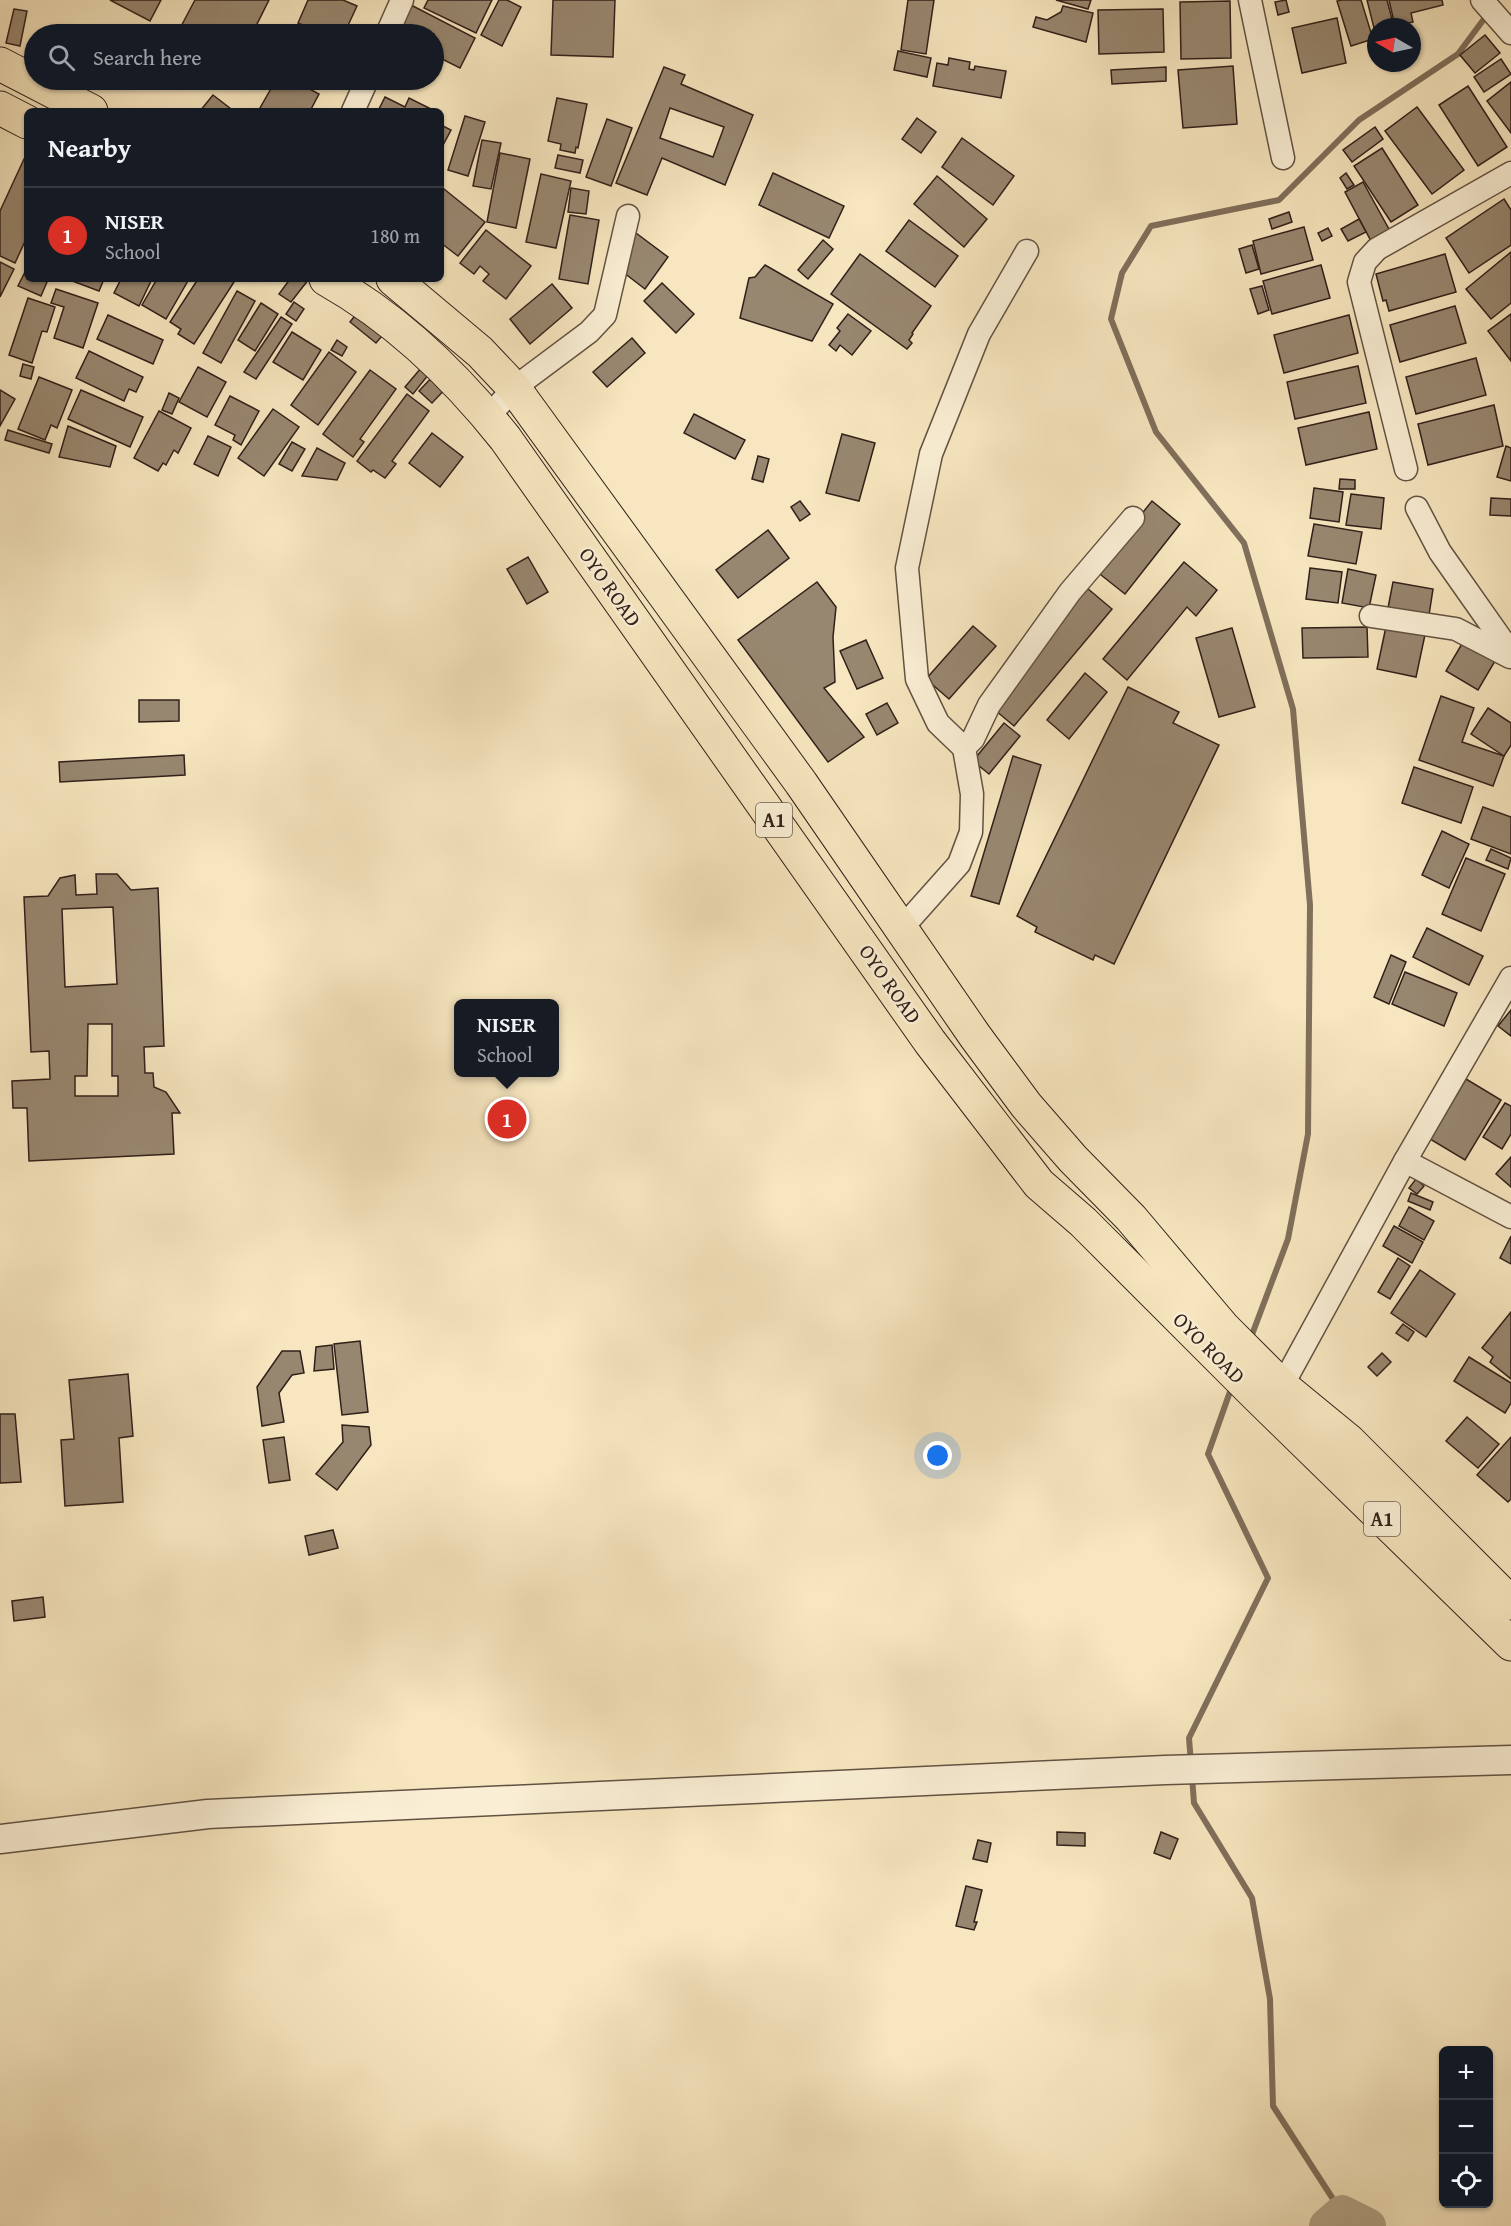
<!DOCTYPE html>
<html lang="en">
<head>
<meta charset="utf-8">
<style>
	:root { --surface:#171b24; --page:#242831; --text:#f1f3f6; --muted:#9ea1a6; --line:#363941; --accent:#d93025 }
	body { margin:0; font-family:"Gentium Book Plus",serif; background:var(--page); color:var(--text) }
	.controls { position:absolute; right:18px; bottom:18px; display:grid; overflow:hidden; border-radius:9px; box-shadow:0 2px 4px #0004 }
	.controls button { width:54px; height:54px; display:grid; place-items:center; padding:0; border:0; border-bottom:2px solid var(--line); background:var(--surface); color:var(--text); font:30px sans-serif }
	.compass { position:absolute; left:1367px; top:18px; width:54px; height:54px; border-radius:50%; background:var(--surface); box-shadow:0 2px 4px #0004; rotate:279deg }
	.you { position:absolute; left:938px; top:1456px; width:21px; height:21px; margin:-15px; border:4px solid #fff; border-radius:50%; background:#1a73e8; box-shadow:0 0 0 9px #1a73e833 }
	.badge { display:grid; place-items:center; width:39px; height:39px; border-radius:50%; background:var(--accent); color:#fff; font-size:20px; font-weight:700 }
	.pin { position:absolute; translate:-50% -50%; border:3px solid #fff; box-shadow:0 2px 6px #0006 }
	.popup { position:absolute; left:454px; top:999px; width:105px; height:78px; box-sizing:border-box; display:grid; place-content:center; border-radius:9px; background:var(--surface); filter:drop-shadow(0 2px 4px #0005); font-size:20px; white-space:nowrap; color:var(--muted) }
	.popup b { font-size:22px; color:var(--text) }
	.popup::after { content:''; position:absolute; left:50%; top:100%; margin-left:-12px; border:12px solid transparent; border-top-color:var(--surface) }
	.list { margin:0; padding:0; list-style:none }
	h2 { display:flex; justify-content:space-between; align-items:center; height:78px; margin:0; padding:0 24px; font-size:26px }
	h2 small { font-size:20px; font-weight:400; color:var(--muted) }
	.list li { display:grid; grid-template-columns:39px 1fr auto; gap:18px; align-items:center; box-sizing:border-box; height:96px; padding:0 24px; border-top:2px solid var(--line) }
	.list b { display:block; font-size:22px; white-space:nowrap }
	.list p { margin:0; font-size:20px; white-space:nowrap; color:var(--muted) }
	.list em { font-size:20px; font-style:normal; color:var(--muted) }
	.icon { flex:none; width:33px; height:33px; fill:none; stroke:currentColor; stroke-width:2; stroke-linecap:round; stroke-linejoin:round }
	.map { position:relative; flex:none; width:1511px; height:2226px; overflow:hidden }
	.search { position:absolute; background:var(--surface); box-shadow:0 2px 4px #0004; left:24px; top:24px; width:420px; height:66px; display:flex; align-items:center; gap:15px; box-sizing:border-box; padding:0 21px; border-radius:33px; color:var(--muted); font-size:22px }
	.panel { position:absolute; background:var(--surface); box-shadow:0 2px 4px #0004; left:24px; top:108px; width:420px; height:174px; border-radius:9px }
	.map>svg:first-child { display:block }
	.lines { fill:none; stroke-linecap:round; stroke-linejoin:round }
	.stream { stroke:#806f5b; stroke-width:6 }
	.river { stroke:#b4a387; stroke-width:36 }
	.building { fill:#988770; stroke:#31201a; stroke-width:1.5; fill-rule:evenodd }
	.minor-casing { stroke:#625243; stroke-width:25 }
	.tertiary-casing { stroke:#625243; stroke-width:31 }
	.trunk-casing { stroke:#31201a; stroke-width:35 }
	.minor { stroke:#faefd5; stroke-width:22 }
	.tertiary { stroke:#faefd5; stroke-width:28 }
	.trunk { stroke:#f7e6bf; stroke-width:33 }
	.labels { text-anchor:middle; stroke-width:5; stroke-linejoin:round; paint-order:stroke }
	.shield { fill:#faefd5; stroke:#6d5e52; stroke-width:1.5 }
	.shield-label { font-size:20px; font-weight:bold; fill:#31201a }
	.street-label { font-size:21px; fill:#31201a; stroke:#faefd5 }
</style>
</head>
<body>
<div class="map">
<svg width="1511" height="2226" viewBox="0 0 1511 2226">
	<rect width="100%" height="100%" fill="#f7e6bf"/>
	<filter id="stains"><feTurbulence type="fractalNoise" baseFrequency=".00333" numOctaves="4"/><feColorMatrix values="0 0 0 0 .2 0 0 0 0 .09 0 0 0 0 .02 0 0 0 .5 -.17"/></filter>
	<radialGradient id="worn" r=".72"><stop offset=".6" stop-color="#630" stop-opacity="0"/><stop offset="1" stop-color="#630" stop-opacity=".3"/></radialGradient>
	<g class="lines">
		<g class="stream">
			<polyline points="1250,1340 1288,1239 1308,1134 1310,905 1293,709 1244,543 1156,432 1111,319 1122,273 1151,226 1279,200 1359,120 1458,54 1487,15"/>
			<polyline points="1191,1763 1189,1738 1268,1578 1208,1454 1232,1386"/>
			<polyline points="1192,1776 1194,1803 1252,1898 1270,1999 1273,2106 1342,2213"/>
		</g>
		<polyline class="river" points="1327,2226 1342,2213 1368,2226"/>
	</g>
	<g class="building">
		<polygon points="110,0 161,0 150,21"/>
		<polygon points="195,0 269,0 252,34 177,34"/>
		<polygon points="308,0 343,0 357,6 344,34 323,34 298,23"/>
		<polygon points="428,0 492,0 476,33 424,8"/>
		<polygon points="499,0 507,0 521,7 502,46 481,35"/>
		<polygon points="553,0 615,0 613,57 551,55"/>
		<polygon points="908,0 934,0 926,54 901,50"/>
		<polygon points="1056,0 1091,0 1088,9"/>
		<polygon points="1286,0 1289,12 1278,15 1275,2"/>
		<polygon points="1342,0 1361,0 1373,39 1351,46 1337,1"/>
		<polygon points="1367,0 1387,0 1394,27 1376,27 1376,36"/>
		<polygon points="1389,0 1442,0 1443,5 1411,13 1413,22 1395,26"/>
		<polygon points="1230,1 1231,58 1181,59 1180,2"/>
		<polygon points="411,5 475,38 460,68 434,55 434,34 407,34 398,30"/>
		<polygon points="1063,6 1093,13 1086,42 1033,27 1036,17 1047,20 1061,12"/>
		<polygon points="14,9 27,11 20,46 6,43"/>
		<polygon points="1163,9 1164,52 1099,54 1098,10"/>
		<polygon points="1337,18 1346,63 1302,73 1292,28"/>
		<polygon points="1485,35 1500,53 1475,73 1460,55"/>
		<polygon points="898,51 931,58 927,77 894,70"/>
		<polygon points="949,58 970,62 969,69 974,70 975,66 1006,71 1001,98 933,86 937,63 948,65"/>
		<polygon points="1501,59 1511,74 1484,92 1474,77"/>
		<polygon points="1233,66 1237,124 1183,128 1178,70"/>
		<path d="M 664,67 L 685,75 L 681,84 L 753,115 L 725,185 L 662,158 L 647,195 L 616,183 ZM 670,108 L 724,127 L 713,157 L 660,138 Z"/>
		<polygon points="1166,67 1166,81 1112,84 1111,70"/>
		<polygon points="276,80 293,80 319,94 310,111 266,111 260,108"/>
		<polygon points="1511,82 1511,133 1487,101"/>
		<polygon points="1468,86 1507,147 1478,166 1439,105"/>
		<polygon points="213,95 231,109 230,111 200,111"/>
		<polygon points="385,97 405,107 409,98 435,111 378,111"/>
		<polygon points="557,98 587,104 578,148 576,147 575,153 560,150 561,144 548,141"/>
		<polygon points="1417,107 1464,170 1432,194 1385,131"/>
		<polygon points="465,116 485,122 468,176 448,170"/>
		<polygon points="917,118 936,132 921,153 902,139"/>
		<polygon points="607,119 632,128 611,186 586,177"/>
		<polygon points="441,125 451,130 441,149"/>
		<polygon points="1375,127 1383,139 1352,162 1343,150"/>
		<polygon points="962,138 1014,176 993,205 942,167"/>
		<polygon points="482,140 501,143 491,189 473,186"/>
		<polygon points="1382,148 1418,205 1391,222 1354,166"/>
		<polygon points="500,153 530,159 516,228 487,222"/>
		<polygon points="558,155 583,160 580,173 555,168"/>
		<polygon points="24,159 27,161 27,237 15,263 0,256 0,211"/>
		<polygon points="773,173 844,206 829,238 759,205"/>
		<polygon points="1346,173 1354,185 1347,189 1340,178"/>
		<polygon points="541,174 571,181 556,248 526,242"/>
		<polygon points="937,176 987,219 964,247 914,204"/>
		<polygon points="1363,182 1390,231 1371,241 1345,192"/>
		<polygon points="571,188 589,191 586,214 568,212"/>
		<polygon points="444,189 485,222 458,256 441,243 441,192"/>
		<polygon points="1504,199 1511,210 1511,245 1469,273 1446,238"/>
		<polygon points="1289,212 1292,222 1272,229 1269,219"/>
		<polygon points="570,215 599,220 588,284 559,279"/>
		<polygon points="1359,219 1366,232 1348,241 1341,229"/>
		<polygon points="909,220 958,256 935,287 886,251"/>
		<polygon points="1304,227 1313,260 1261,274 1253,241"/>
		<polygon points="1328,228 1332,236 1322,241 1318,233"/>
		<polygon points="486,230 531,266 506,299 483,281 489,274 480,266 474,274 460,263"/>
		<polygon points="636,233 668,257 645,289 619,269 624,250"/>
		<polygon points="823,240 833,249 808,279 798,270"/>
		<polygon points="1252,245 1259,269 1246,273 1239,249"/>
		<polygon points="1511,252 1511,303 1491,319 1466,289"/>
		<polygon points="860,254 931,306 912,333 913,334 909,340 912,343 907,349 831,294"/>
		<polygon points="1445,254 1456,292 1389,311 1386,300 1383,301 1376,274"/>
		<polygon points="0,262 14,269 0,297"/>
		<polygon points="765,265 833,304 812,341 740,318 749,278 755,277"/>
		<polygon points="1321,265 1330,298 1272,314 1263,281"/>
		<polygon points="25,272 27,273 27,279 40,279 47,282 41,296 18,286"/>
		<polygon points="67,279 104,279 99,291"/>
		<polygon points="121,279 152,279 139,306 114,293"/>
		<polygon points="157,279 189,279 166,319 142,305"/>
		<polygon points="198,279 236,279 194,344 178,334 181,329 170,322"/>
		<polygon points="290,279 309,279 291,302 279,294"/>
		<polygon points="662,283 694,314 676,333 644,301"/>
		<polygon points="552,284 572,308 530,344 510,319"/>
		<polygon points="1262,286 1269,310 1258,314 1250,289"/>
		<polygon points="56,289 98,303 83,348 54,338 64,307 51,303"/>
		<polygon points="237,291 255,301 221,363 203,353"/>
		<polygon points="28,298 55,307 47,332 42,331 32,363 9,355"/>
		<polygon points="294,302 304,309 296,321 286,314"/>
		<polygon points="261,303 278,314 255,351 238,340"/>
		<polygon points="1455,306 1466,343 1400,362 1390,325"/>
		<polygon points="358,312 387,330 376,343 350,322"/>
		<polygon points="848,314 871,331 852,355 840,345 836,351 829,345 840,331 837,328"/>
		<polygon points="1511,314 1511,361 1488,331"/>
		<polygon points="108,315 163,340 153,364 97,339"/>
		<polygon points="1349,315 1358,353 1284,373 1274,335"/>
		<polygon points="281,317 292,324 256,379 244,372"/>
		<polygon points="292,332 321,350 303,380 273,362"/>
		<polygon points="632,338 645,353 607,387 593,372"/>
		<polygon points="337,340 347,347 342,356 331,350"/>
		<polygon points="89,351 143,377 136,392 129,389 124,401 76,378"/>
		<polygon points="329,352 356,372 318,425 291,405"/>
		<polygon points="1476,358 1486,395 1416,414 1406,377"/>
		<polygon points="23,364 34,367 31,379 20,376"/>
		<polygon points="1358,366 1366,403 1295,419 1287,382"/>
		<polygon points="198,367 226,382 207,417 179,402"/>
		<polygon points="421,368 429,374 413,394 405,387"/>
		<polygon points="370,370 396,389 360,439 364,442 353,457 323,434"/>
		<polygon points="435,374 448,386 432,403 419,391"/>
		<polygon points="39,377 72,390 57,428 51,425 45,440 18,429"/>
		<polygon points="0,390 15,399 0,426"/>
		<polygon points="81,390 143,417 130,447 68,419"/>
		<polygon points="169,393 179,398 172,414 162,410"/>
		<polygon points="407,394 429,411 392,461 396,464 385,478 373,470 371,472 357,461"/>
		<polygon points="230,396 259,411 241,445 233,440 235,435 215,425"/>
		<polygon points="1494,405 1503,446 1428,465 1418,424"/>
		<polygon points="273,409 299,427 264,476 238,458"/>
		<polygon points="159,411 191,428 178,453 174,450 166,465 163,463 158,471 134,458"/>
		<polygon points="1369,412 1377,449 1306,465 1298,428"/>
		<polygon points="694,414 745,440 735,459 684,433"/>
		<polygon points="68,426 116,446 110,467 59,457"/>
		<polygon points="8,430 52,444 49,453 5,440"/>
		<polygon points="432,433 463,457 440,487 409,463"/>
		<polygon points="842,434 875,443 859,501 826,493"/>
		<polygon points="208,436 231,447 218,476 194,464"/>
		<polygon points="292,442 305,449 292,471 279,464"/>
		<polygon points="1506,446 1511,448 1511,481 1497,477"/>
		<polygon points="317,448 345,463 337,480 302,476"/>
		<polygon points="758,456 769,459 763,482 752,479"/>
		<polygon points="1340,479 1355,480 1355,489 1339,489"/>
		<polygon points="1314,488 1343,492 1339,522 1310,518"/>
		<polygon points="1351,494 1384,498 1381,529 1346,525"/>
		<polygon points="1491,498 1511,499 1511,516 1490,515"/>
		<polygon points="800,501 810,514 800,521 791,507"/>
		<polygon points="1152,501 1180,524 1125,594 1096,571"/>
		<polygon points="1314,524 1362,532 1356,564 1308,556"/>
		<polygon points="768,530 789,558 738,598 716,570"/>
		<polygon points="528,557 548,592 527,604 507,569"/>
		<polygon points="1184,562 1217,590 1196,616 1187,607 1127,680 1103,659"/>
		<polygon points="1310,568 1342,572 1338,603 1306,599"/>
		<polygon points="1348,569 1376,575 1369,608 1342,603"/>
		<polygon points="817,582 836,607 833,637 835,682 824,688 864,737 828,762 738,640"/>
		<polygon points="1393,582 1433,589 1429,615 1388,608"/>
		<polygon points="1087,588 1112,609 1014,726 989,705"/>
		<polygon points="1387,622 1426,630 1416,677 1377,669"/>
		<polygon points="973,626 996,646 949,699 926,679"/>
		<polygon points="1367,627 1368,657 1303,658 1302,628"/>
		<polygon points="1232,628 1255,707 1219,717 1196,638"/>
		<polygon points="866,640 883,678 857,689 840,651"/>
		<polygon points="1463,642 1495,661 1478,690 1446,671"/>
		<polygon points="1085,673 1107,692 1069,739 1047,720"/>
		<polygon points="1128,687 1179,712 1173,723 1219,745 1114,964 1095,955 1093,960 1035,932 1037,927 1017,916"/>
		<polygon points="1441,696 1474,708 1462,742 1504,756 1493,786 1419,760"/>
		<polygon points="139,700 179,700 179,721 139,722"/>
		<polygon points="887,703 898,723 877,735 866,714"/>
		<polygon points="1488,708 1511,723 1511,745 1504,756 1471,734"/>
		<polygon points="1004,723 1020,736 989,774 973,761"/>
		<polygon points="184,755 185,775 60,782 59,762"/>
		<polygon points="1013,756 1041,765 999,904 971,896"/>
		<polygon points="1414,767 1473,787 1461,823 1402,803"/>
		<polygon points="1483,807 1511,817 1511,854 1471,839"/>
		<polygon points="1442,831 1469,844 1449,888 1422,875"/>
		<polygon points="1491,849 1511,858 1508,869 1486,860"/>
		<polygon points="1466,858 1505,874 1481,931 1442,914"/>
		<path d="M 96,874 L 117,874 L 131,890 L 158,888 L 164,1046 L 144,1047 L 145,1073 L 153,1073 L 154,1087 L 166,1092 L 180,1113 L 172,1113 L 174,1154 L 29,1161 L 27,1108 L 13,1108 L 12,1081 L 50,1079 L 49,1051 L 31,1052 L 24,897 L 48,896 L 60,878 L 75,875 L 76,895 L 97,894 ZM 113,907 L 117,984 L 65,987 L 62,909 ZM 88,1024 L 112,1024 L 112,1076 L 118,1076 L 118,1096 L 75,1096 L 75,1076 L 87,1076 Z"/>
		<polygon points="1427,928 1483,956 1469,985 1413,957"/>
		<polygon points="1391,955 1406,962 1389,1004 1374,997"/>
		<polygon points="1405,972 1457,993 1444,1026 1392,1004"/>
		<polygon points="1511,1010 1511,1036 1498,1026"/>
		<polygon points="1466,1079 1501,1100 1465,1160 1430,1139"/>
		<polygon points="1505,1103 1511,1106 1511,1134 1502,1149 1483,1137"/>
		<polygon points="1511,1157 1511,1187 1496,1174"/>
		<polygon points="1416,1179 1424,1186 1417,1194 1409,1188"/>
		<polygon points="1411,1193 1433,1202 1430,1210 1408,1201"/>
		<polygon points="1409,1207 1434,1221 1424,1240 1399,1226"/>
		<polygon points="1394,1226 1423,1242 1412,1263 1383,1246"/>
		<polygon points="1511,1236 1511,1264 1500,1258"/>
		<polygon points="1398,1258 1410,1266 1390,1299 1378,1292"/>
		<polygon points="1420,1270 1455,1294 1426,1337 1391,1313"/>
		<polygon points="1511,1312 1511,1379 1490,1362 1493,1357 1482,1348"/>
		<polygon points="1403,1324 1414,1332 1408,1341 1396,1333"/>
		<polygon points="360,1341 368,1412 342,1415 334,1344"/>
		<polygon points="332,1345 334,1369 314,1371 316,1347"/>
		<polygon points="282,1351 300,1351 304,1373 292,1375 279,1393 284,1422 262,1426 257,1387"/>
		<polygon points="1382,1353 1391,1362 1377,1376 1368,1367"/>
		<polygon points="1469,1357 1511,1383 1511,1403 1505,1413 1454,1381"/>
		<polygon points="128,1374 133,1436 119,1438 123,1502 65,1506 61,1440 74,1439 69,1380"/>
		<polygon points="0,1414 15,1414 21,1482 0,1483"/>
		<polygon points="1467,1417 1499,1444 1478,1468 1446,1441"/>
		<polygon points="342,1425 369,1427 371,1445 337,1490 316,1474 343,1442"/>
		<polygon points="284,1437 290,1480 269,1483 263,1440"/>
		<polygon points="1511,1437 1511,1499 1508,1502 1477,1475"/>
		<polygon points="333,1530 338,1548 309,1555 305,1536"/>
		<polygon points="43,1597 45,1617 14,1621 12,1601"/>
		<polygon points="1057,1832 1085,1833 1085,1846 1057,1845"/>
		<polygon points="1161,1832 1178,1839 1170,1859 1154,1853"/>
		<polygon points="978,1840 991,1843 987,1862 973,1859"/>
		<polygon points="966,1886 982,1890 974,1922 977,1922 974,1930 956,1926"/>
	</g>
	<g class="lines">
		<defs>
			<g id="minor">
				<polyline points="1250,0 1283,158"/>
				<polyline points="1482,0 1511,33"/>
				<polyline points="387,34 402,0"/>
				<polyline points="353,111 367,80"/>
				<polyline points="488,417 514,388 589,332 605,315 628,216"/>
				<polyline points="1406,469 1359,282 1365,262 1377,249 1511,173"/>
				<polyline points="1417,508 1440,552 1511,653"/>
				<polyline points="1371,616 1456,629 1510,657"/>
				<polyline points="964,748 938,723 917,679 907,568 931,454 979,334 1027,251"/>
				<polyline points="902,928 959,864 971,832 972,794 964,748 973,739 989,705 1070,592 1133,518"/>
				<polyline points="1405,1161 1511,1217"/>
				<polyline points="1282,1386 1405,1161 1511,978"/>
			</g>
			<polyline id="tertiary" points="0,1839 208,1814 1165,1770 1511,1760"/>
			<g id="trunk">
				<polyline points="0,64 91,111"/>
				<polyline points="0,108 27,122"/>
				<path d="M 326,279 C 397,319 455,375 505,438 L 930,1042 L 1039,1184 L 1083,1222 L 1254,1393 L 1511,1644"/>
				<polyline points="393,279 480,352 514,388 801,783 975,1036 1026,1105 1073,1159 1131,1218 1223,1327 1282,1386 1349,1441 1511,1603"/>
			</g>
		</defs>
		<use href="#minor" class="minor-casing"/>
		<use href="#tertiary" class="tertiary-casing"/>
		<use href="#trunk" class="trunk-casing"/>
		<use href="#minor" class="minor"/>
		<use href="#tertiary" class="tertiary"/>
		<use href="#trunk" class="trunk"/>
	</g>
	<g class="labels">
		<g class="shield">
			<rect x="756" y="803" width="36" height="34" rx="4.5"/>
			<rect x="1364" y="1502" width="36" height="34" rx="4.5"/>
		</g>
		<g class="shield-label">
			<text x="774" y="827">A1</text>
			<text x="1382" y="1526">A1</text>
		</g>
		<g class="street-label">
			<text transform="translate(610 587) rotate(55)" y="7">OYO ROAD</text>
			<text transform="translate(890 984) rotate(55)" y="7">OYO ROAD</text>
			<text transform="translate(1209 1348) rotate(45)" y="7">OYO ROAD</text>
		</g>
	</g>
	<rect width="100%" height="100%" filter="url(#stains)"/>
	<rect width="100%" height="100%" fill="url(#worn)"/>
</svg>
<div class="controls">
<button>+</button>
<button>−</button>
<button><svg class="icon" aria-label="locate" viewBox="0 0 24 24"><circle cx="12" cy="12" r="6"/><path d="M12 2v4M12 18v4M2 12h4M18 12h4"/></svg></button>
</div>
<svg class="compass" viewBox="-18 -18 36 36"><path d="M0-13l5 13h-10z" fill="#e53935"/><path d="M0 13l5-13h-10z" fill="#9ea1a6"/></svg>
<div class="you"></div>
<div class="pin badge" style="left:507px;top:1119px">1</div>
<div class="popup"><b>NISER</b>School</div>
<div class="search"><svg class="icon" aria-label="search" viewBox="0 0 24 24"><circle cx="10" cy="10" r="6"/><path d="M15 15l6 6"/></svg>Search here</div>
<section class="panel">
<h2>Nearby<small></small></h2>
<ul class="list">
<li><span class="badge">1</span><div><b>NISER</b><p>School</p></div><em>180 m</em></li>
</ul>
</section>
</div>
</body>
</html>
